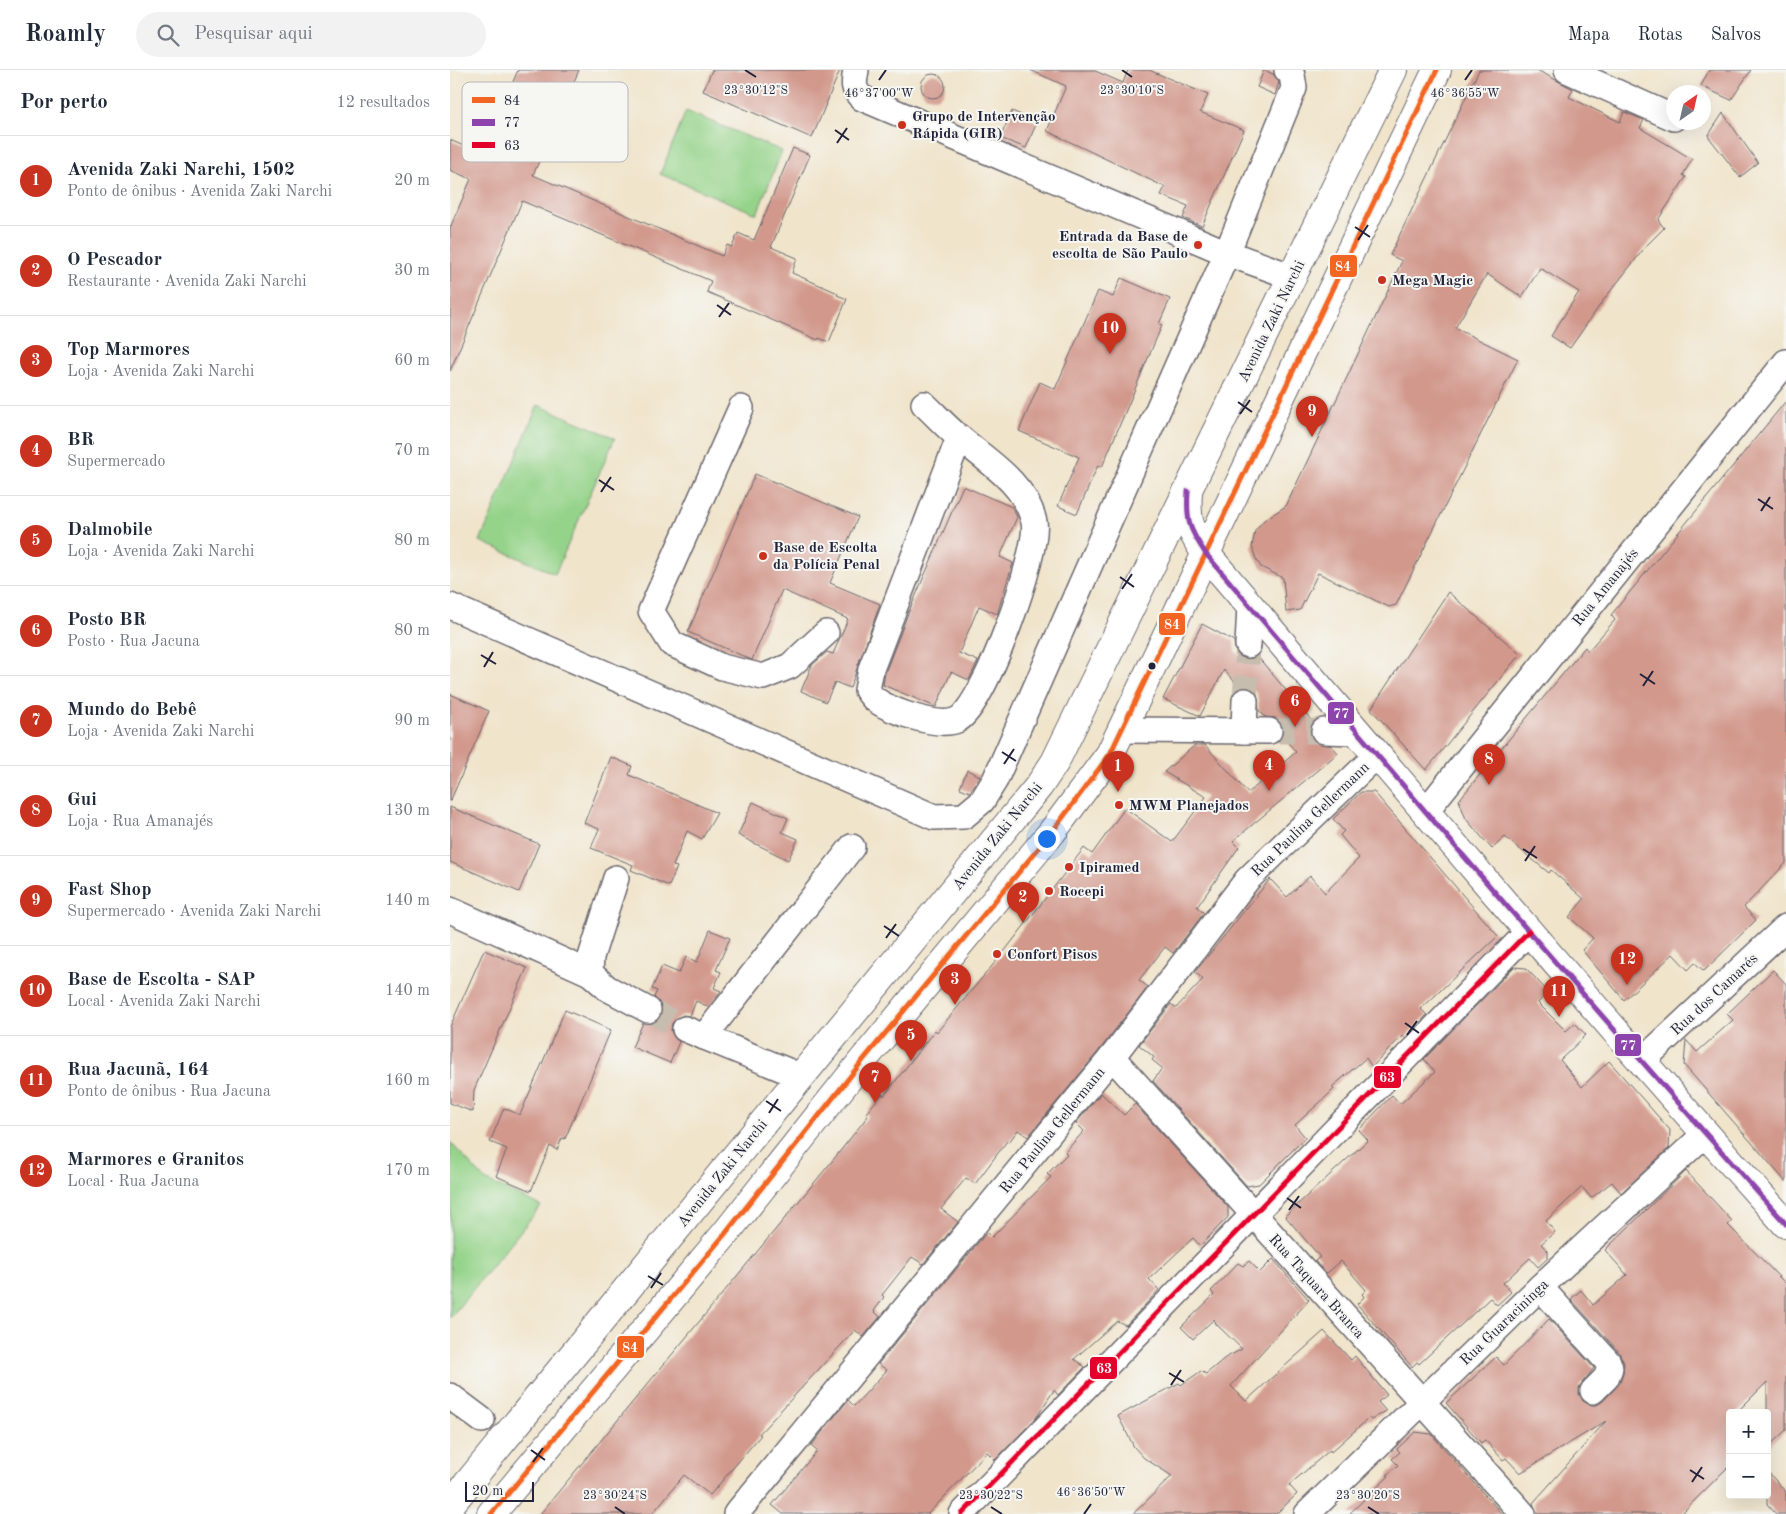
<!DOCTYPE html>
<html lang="pt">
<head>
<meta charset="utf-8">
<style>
	:root { --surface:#fff; --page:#f2f2f3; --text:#1f2937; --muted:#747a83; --line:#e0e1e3; --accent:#c8321e }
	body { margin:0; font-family:"Old Standard TT",serif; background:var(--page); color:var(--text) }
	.controls { position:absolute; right:15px; bottom:15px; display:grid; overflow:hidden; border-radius:5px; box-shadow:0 5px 20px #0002 }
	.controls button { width:45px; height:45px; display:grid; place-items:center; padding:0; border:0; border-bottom:1px solid var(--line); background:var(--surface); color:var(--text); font:25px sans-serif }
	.compass { position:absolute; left:1216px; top:15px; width:45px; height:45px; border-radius:50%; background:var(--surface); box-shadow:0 5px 20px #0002; rotate:34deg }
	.scale { position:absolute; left:15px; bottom:12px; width:69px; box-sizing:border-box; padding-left:5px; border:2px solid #22223b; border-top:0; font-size:14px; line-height:18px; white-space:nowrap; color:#22223b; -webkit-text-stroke:4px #f6f6f2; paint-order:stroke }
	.you { position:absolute; left:596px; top:768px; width:18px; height:18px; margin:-12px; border:4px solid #fff; border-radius:50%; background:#1a73e8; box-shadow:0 0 0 8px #1a73e833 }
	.badge { display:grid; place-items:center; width:32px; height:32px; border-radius:50%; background:var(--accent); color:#fff; font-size:16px; font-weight:700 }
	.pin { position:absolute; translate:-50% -41px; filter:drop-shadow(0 1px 2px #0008) }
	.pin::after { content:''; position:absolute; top:26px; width:18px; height:15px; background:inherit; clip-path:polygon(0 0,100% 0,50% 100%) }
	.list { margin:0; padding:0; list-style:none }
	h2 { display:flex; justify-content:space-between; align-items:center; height:65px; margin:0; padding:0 20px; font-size:21px }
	h2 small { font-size:16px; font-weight:400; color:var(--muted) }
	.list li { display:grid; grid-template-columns:32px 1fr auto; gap:15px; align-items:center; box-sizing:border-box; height:90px; padding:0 20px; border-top:1px solid var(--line) }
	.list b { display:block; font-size:19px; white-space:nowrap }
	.list p { margin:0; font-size:16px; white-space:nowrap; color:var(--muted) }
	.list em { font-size:16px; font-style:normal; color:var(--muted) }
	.icon { flex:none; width:28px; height:28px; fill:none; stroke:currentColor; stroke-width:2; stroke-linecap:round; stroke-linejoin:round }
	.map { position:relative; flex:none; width:1336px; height:1444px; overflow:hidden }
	header { display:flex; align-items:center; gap:30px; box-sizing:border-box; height:70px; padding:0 25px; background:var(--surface); border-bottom:1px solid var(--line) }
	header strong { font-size:24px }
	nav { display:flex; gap:28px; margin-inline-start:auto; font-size:18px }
	.search { width:350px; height:45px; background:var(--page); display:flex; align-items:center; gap:12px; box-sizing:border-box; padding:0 18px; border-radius:28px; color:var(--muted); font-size:19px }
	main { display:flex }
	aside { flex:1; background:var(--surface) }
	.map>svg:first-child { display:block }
	.green { fill:#94d389; stroke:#5b7a62 }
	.building { fill:#d2988c }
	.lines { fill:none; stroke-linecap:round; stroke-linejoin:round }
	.minor-tunnel { stroke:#c7bdae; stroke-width:25; stroke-dasharray:25 12; stroke-linecap:butt }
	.minor-casing { stroke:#6a666d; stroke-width:28 }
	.major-casing { stroke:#6a666d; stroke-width:30 }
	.minor { stroke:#fff; stroke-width:25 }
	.major { stroke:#fff; stroke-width:28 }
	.bus-1-casing { stroke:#f6f6f2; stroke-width:9 }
	.bus-2-casing { stroke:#f6f6f2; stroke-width:9 }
	.bus-3-casing { stroke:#f6f6f2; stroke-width:9 }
	.bus-1 { stroke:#f26522; stroke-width:5 }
	.bus-2 { stroke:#8e44ad; stroke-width:5 }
	.bus-3 { stroke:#e4002b; stroke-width:5 }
	.ticks { fill:none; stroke:#22223b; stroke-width:2 }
	.poi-dot { fill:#c8321e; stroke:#f6f6f2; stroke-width:2 }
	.bus-dot { fill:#22223b; stroke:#f6f6f2; stroke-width:2 }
	.labels { text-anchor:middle; stroke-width:4; stroke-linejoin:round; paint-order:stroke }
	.poi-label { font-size:15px; font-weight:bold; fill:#22223b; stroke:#f6f6f2; text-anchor:start }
	.street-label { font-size:15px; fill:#22223b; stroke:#f6f6f2 }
	.key { fill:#f6f6f2; stroke:#b6b6bb; stroke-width:1 }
	.key-label { font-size:14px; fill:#22223b }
	.ticks-label { font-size:12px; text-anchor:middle; fill:#22223b; stroke:#f6f6f2; stroke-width:4; stroke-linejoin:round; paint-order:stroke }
	.line-badge { stroke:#f6f6f2; stroke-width:2 }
	.badge-label { font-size:14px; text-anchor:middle; font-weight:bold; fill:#fff }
</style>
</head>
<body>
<header>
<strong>Roamly</strong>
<div class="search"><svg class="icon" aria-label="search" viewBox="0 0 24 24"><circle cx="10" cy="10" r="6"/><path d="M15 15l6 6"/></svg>Pesquisar aqui</div>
<nav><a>Mapa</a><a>Rotas</a><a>Salvos</a></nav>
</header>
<main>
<aside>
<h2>Por perto<small>12 resultados</small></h2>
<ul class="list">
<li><span class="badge">1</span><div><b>Avenida Zaki Narchi, 1502</b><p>Ponto de ônibus · Avenida Zaki Narchi</p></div><em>20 m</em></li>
<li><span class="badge">2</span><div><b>O Pescador</b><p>Restaurante · Avenida Zaki Narchi</p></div><em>30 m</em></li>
<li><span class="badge">3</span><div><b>Top Marmores</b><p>Loja · Avenida Zaki Narchi</p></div><em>60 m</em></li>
<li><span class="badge">4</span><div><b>BR</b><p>Supermercado</p></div><em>70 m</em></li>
<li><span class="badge">5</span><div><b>Dalmobile</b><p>Loja · Avenida Zaki Narchi</p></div><em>80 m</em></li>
<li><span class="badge">6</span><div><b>Posto BR</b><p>Posto · Rua Jacuna</p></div><em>80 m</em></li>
<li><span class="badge">7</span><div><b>Mundo do Bebê</b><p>Loja · Avenida Zaki Narchi</p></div><em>90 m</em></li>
<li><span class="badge">8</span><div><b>Gui</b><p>Loja · Rua Amanajés</p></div><em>130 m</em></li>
<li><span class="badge">9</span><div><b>Fast Shop</b><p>Supermercado · Avenida Zaki Narchi</p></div><em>140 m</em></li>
<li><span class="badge">10</span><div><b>Base de Escolta - SAP</b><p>Local · Avenida Zaki Narchi</p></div><em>140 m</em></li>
<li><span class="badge">11</span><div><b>Rua Jacunã, 164</b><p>Ponto de ônibus · Rua Jacuna</p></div><em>160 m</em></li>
<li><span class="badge">12</span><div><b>Marmores e Granitos</b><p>Local · Rua Jacuna</p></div><em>170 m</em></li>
</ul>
</aside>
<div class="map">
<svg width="1336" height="1444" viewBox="0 0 1336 1444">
	<rect width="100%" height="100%" fill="#f6f6f2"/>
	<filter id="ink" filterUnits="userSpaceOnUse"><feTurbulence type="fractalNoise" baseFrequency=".02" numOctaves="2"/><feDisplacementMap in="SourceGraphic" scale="10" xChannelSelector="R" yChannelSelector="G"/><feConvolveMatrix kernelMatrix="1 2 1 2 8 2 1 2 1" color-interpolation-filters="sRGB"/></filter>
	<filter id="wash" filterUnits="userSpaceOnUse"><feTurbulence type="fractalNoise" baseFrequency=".0096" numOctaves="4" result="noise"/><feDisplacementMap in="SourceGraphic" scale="20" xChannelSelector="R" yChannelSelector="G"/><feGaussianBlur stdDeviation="1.12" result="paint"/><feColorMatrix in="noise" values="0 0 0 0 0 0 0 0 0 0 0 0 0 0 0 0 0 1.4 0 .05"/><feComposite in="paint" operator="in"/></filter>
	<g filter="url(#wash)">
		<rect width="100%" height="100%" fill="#f0e4cb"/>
		<g class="green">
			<polygon points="236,41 332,81 307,144 210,104"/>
			<polygon points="88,335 165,368 105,504 30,471"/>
			<polygon points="0,1072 35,1110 91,1136 0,1248"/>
		</g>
		<g id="blocks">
			<g class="building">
				<polygon points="68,0 129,0 83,105 272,186 277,175 282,177 288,163 304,170 343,78 360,85 321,177 347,188 342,203 388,223 387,225 397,229 379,272 369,268 368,270 257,222 261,211 72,131 0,301 0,158 21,109 0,100 0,70 32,84"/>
				<polygon points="262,0 390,0 362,68 253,21"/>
				<polygon points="580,0 643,0 673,13 678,0 699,0 758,25 750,42 794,60 752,156 733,148 738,136 711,125 715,117 597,61 616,16"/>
				<polygon points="814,0 823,4 829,12 825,25 807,17"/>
				<polygon points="1029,0 1087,0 1123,19 1119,27 1170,52 1174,42 1194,50 1190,58 1242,89 1233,105 1236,107 1208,150 1214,158 1197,175 1155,228 1120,278 1101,266 1129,222 1090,198 1072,227 1037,204 1005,258 1068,289 946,535 939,537 868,503 850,540 836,542 833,508 811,497 806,489 802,477 805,461 814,450 836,436 952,191 940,185"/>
				<polygon points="1259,0 1301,0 1281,30 1251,16"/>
				<circle cx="483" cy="16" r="12"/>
				<polygon points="562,41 587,52 576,78 550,68"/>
				<polygon points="1273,43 1308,93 1290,107 1258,66"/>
				<polygon points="671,208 720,229 709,254 712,255 652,397 648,395 627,444 608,436 629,387 569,361 590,312 605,319 648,221 663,227"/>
				<polygon points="1336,331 1336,793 1294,837 1306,850 1254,901 1245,893 1238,900 1223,884 1174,930 1132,880 1143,868 1119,847 1134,829 1101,800 1099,803 1055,767 1042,779 1016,749 1009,730 1135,577 1138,581 1165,550 1161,545"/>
				<polygon points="305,404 408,447 380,513 430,534 400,618 385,612 376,632 351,621 362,595 377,582 383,584 398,549 332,520 302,590 238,562"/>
				<polygon points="513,416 562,437 567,447 550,487 563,493 547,544 529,536 509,583 528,591 519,610 501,602 486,637 433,615 435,603 457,546"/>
				<polygon points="998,522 1070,584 976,700 921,639"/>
				<polygon points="752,554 784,571 785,581 791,587 798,589 807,586 863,652 860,660 862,668 867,673 882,676 888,683 783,771 789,777 747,837 754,843 723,883 715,877 689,910 698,917 651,978 578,1067 568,1060 559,1072 557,1071 525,1114 516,1108 491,1139 508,1152 473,1194 462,1187 432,1225 434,1227 424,1241 430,1247 413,1267 405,1260 309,1364 311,1365 260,1425 234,1405 202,1444 90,1444 383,1090 418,1046 416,1043 432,1024 434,1026 485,960 487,962 557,878 634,778 642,784 675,738 722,772 756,727 714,702 745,675 755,675 798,723 846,682 832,666 831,654 826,648 815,647 809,640 807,624 802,619 790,618 774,600 750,646 713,629"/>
				<polygon points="0,624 39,641 0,732"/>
				<polygon points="161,687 182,696 179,705 267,743 252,769 237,761 223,796 227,797 219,816 181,800 183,795 141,778 149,759 134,753"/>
				<polygon points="517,700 530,706 520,722 510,718"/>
				<polygon points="911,722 924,722 1048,866 971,939 977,945 955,968 953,965 922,997 916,988 882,1017 884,1019 877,1026 845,1055 855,1067 854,1069 809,1114 797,1116 703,1011 712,998 702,990 704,987 689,975 721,934 726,938 753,909 745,902 820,809 837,827 860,806 875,823 909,788 890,765 894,761 883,749"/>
				<polygon points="303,732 338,748 332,762 348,769 338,790 288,765"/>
				<polygon points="0,737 89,774 69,822 0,792"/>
				<polygon points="260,860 280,868 266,900 271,902 264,918 271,921 259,937 246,931 240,946 233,945 222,953 221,961 229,972 220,993 182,977 193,953 205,952 211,946 210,933 204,927 207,921 202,919 212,896 229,903 236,887 247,892"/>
				<polygon points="34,880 77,898 24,1020 23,1042 0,1033 0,957"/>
				<polygon points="1064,897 1076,898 1098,922 1088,933 1116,961 1125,953 1136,965 1110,990 1132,1017 1159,991 1220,1060 1219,1078 1171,1123 1162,1112 1141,1128 1132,1117 1096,1151 1105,1162 1091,1174 1098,1181 1098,1188 1088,1197 1080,1188 1053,1213 1061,1222 1047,1235 1040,1228 969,1294 967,1292 962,1297 907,1234 914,1227 912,1224 916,1220 891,1191 876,1204 865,1191 870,1187 835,1146 918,1070 909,1060 942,1025 950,1034 985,1002 974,989"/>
				<polygon points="1323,900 1336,914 1336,1112 1234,995 1236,970 1247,982 1283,950 1277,944"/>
				<polygon points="115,940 161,960 115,1069 112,1068 107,1080 100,1076 81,1121 46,1106 57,1079 40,1072 54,1038 70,1045"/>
				<polygon points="651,1023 674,1045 685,1034 778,1137 778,1147 750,1176 743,1168 699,1209 709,1220 676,1255 667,1251 624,1289 635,1297 608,1325 604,1320 586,1348 545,1390 537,1382 478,1444 333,1444 322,1435 367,1381 361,1376 398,1330 404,1336 437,1300 428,1294 537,1162 542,1167 601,1107 597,1104 617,1084 615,1082 634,1061 626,1053"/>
				<polygon points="1236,1101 1282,1151 1278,1155 1336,1214 1336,1360 1317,1378 1317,1312 1286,1343 1280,1343 1280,1395 1231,1444 1087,1444 1083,1433 1156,1351 1070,1403 1056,1388 1053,1390 1035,1370 1031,1373 996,1333 1046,1287 1054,1295 1099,1249 1144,1298 1129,1317 1129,1324 1133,1331 1140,1335 1147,1335 1153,1331 1169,1314 1173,1303 1174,1293 1169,1282 1121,1229 1131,1220 1143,1235 1177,1205 1155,1180"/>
				<polygon points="823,1189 859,1230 781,1316 796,1331 874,1261 901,1290 905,1286 937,1325 928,1332 936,1341 921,1350 919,1348 881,1382 880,1380 839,1415 847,1424 826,1444 683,1444 722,1406 694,1388 684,1377 668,1346 729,1313 731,1315 751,1301 756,1304 775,1288 792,1279 766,1254 764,1249 743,1269 731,1257 764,1225 761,1221 788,1193 793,1196 799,1191 810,1202"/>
				<polygon points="965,1362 981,1364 1052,1444 899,1444 939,1406 937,1405 948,1395 942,1389 950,1382 947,1379"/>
				<polygon points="1317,1401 1336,1422 1336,1444 1326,1444 1317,1434"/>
			</g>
		</g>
	</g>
	<g filter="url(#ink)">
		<use href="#blocks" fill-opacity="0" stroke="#6a666d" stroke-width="1"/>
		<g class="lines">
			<g class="minor-tunnel">
				<polyline points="795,631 798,575"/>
				<polyline points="819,661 874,661"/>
				<polyline points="198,940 235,959"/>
			</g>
			<defs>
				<g id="minor">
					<path d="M 406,0 C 404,12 402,19 412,28 L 777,183 L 843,207"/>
					<polyline points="1117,0 1224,48"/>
					<path d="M 474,334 C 486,345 497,358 510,368 C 537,391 576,414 584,452 C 590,480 534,638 507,650 C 488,658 444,642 427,631 C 423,629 420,624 417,620 L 421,599 L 509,368"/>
					<polyline points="291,338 201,541 222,574 272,597 313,607 340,596 376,563"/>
					<polyline points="0,536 484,747 514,746 532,731 545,710 777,183 844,18 842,5 837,0"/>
					<polyline points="798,575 800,536"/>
					<polyline points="671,660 819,661"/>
					<polyline points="794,661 795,631"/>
					<polyline points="874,661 907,662"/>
					<polyline points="975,742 1336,292"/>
					<polyline points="166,808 141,887 140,903 157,918 198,940"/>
					<polyline points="0,840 140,903"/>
					<polyline points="235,959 350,1006"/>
					<polyline points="254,967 402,777"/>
					<polyline points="662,987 1073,1444"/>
					<polyline points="1191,992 1336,857"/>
					<polyline points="1090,1217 1158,1292 1160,1298 1156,1308 1143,1321"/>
					<polyline points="0,1326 32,1350"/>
					<polyline points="286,1444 662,987 797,810 927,685"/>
					<polyline points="512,1444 1079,861"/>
					<polyline points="857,1444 1090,1217 1255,1064"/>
				</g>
				<g id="major">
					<path d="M 738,422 C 736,452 740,460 756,484 C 947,709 1139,934 1336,1154"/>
					<polyline points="0,1435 589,716 605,692 943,0"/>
					<polyline points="41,1444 275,1164 414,989 602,762 660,684 987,0"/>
				</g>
			</defs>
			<use href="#minor" class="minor-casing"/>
			<use href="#major" class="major-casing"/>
			<use href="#minor" class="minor"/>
			<use href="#major" class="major"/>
			<defs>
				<polyline id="bus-1" points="41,1444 275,1164 414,989 602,762 660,684 987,0"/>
				<path id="bus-2" d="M 738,421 C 736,451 739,459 756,484 C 947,709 1139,934 1336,1154"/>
				<polyline id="bus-3" points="512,1444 1079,861"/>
			</defs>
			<use href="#bus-1" class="bus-1-casing"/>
			<use href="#bus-2" class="bus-2-casing"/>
			<use href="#bus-3" class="bus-3-casing"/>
			<use href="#bus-1" class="bus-1"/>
			<use href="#bus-2" class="bus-2"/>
			<use href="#bus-3" class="bus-3"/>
		</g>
	</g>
	<path class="ticks" d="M 295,0 L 306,7M 672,0 L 682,7M 429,10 L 436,0M 1015,10 L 1022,0M 385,60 L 399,70M 387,73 L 397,58M 905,157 L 920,167M 908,170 L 918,155M 267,235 L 281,245M 269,247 L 279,233M 788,332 L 802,342M 790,344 L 800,330M 149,410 L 164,420M 151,422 L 161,407M 1308,429 L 1323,439M 1311,441 L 1320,427M 670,507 L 684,517M 672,519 L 682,504M 31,585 L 46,594M 34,597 L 43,582M 1190,604 L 1205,614M 1193,616 L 1203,601M 552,682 L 566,691M 554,694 L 564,679M 1073,779 L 1087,788M 1075,791 L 1085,776M 434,856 L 449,866M 436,868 L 446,854M 955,953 L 969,963M 957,965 L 967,951M 316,1031 L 331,1041M 319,1043 L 328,1029M 837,1128 L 851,1138M 839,1140 L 849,1126M 198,1206 L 213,1215M 201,1218 L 211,1203M 719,1303 L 734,1312M 721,1315 L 731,1300M 81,1380 L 95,1390M 83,1392 L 93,1378M 1240,1400 L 1254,1409M 1242,1412 L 1252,1397M 165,1437 L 175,1444M 541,1437 L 552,1444M 918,1437 L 929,1444M 634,1444 L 641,1434"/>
	<g class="poi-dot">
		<circle cx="452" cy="55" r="5"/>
		<circle cx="748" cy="175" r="5"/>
		<circle cx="932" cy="210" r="5"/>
		<circle cx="313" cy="486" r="5"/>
		<circle cx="669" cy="735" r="5"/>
		<circle cx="619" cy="797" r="5"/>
		<circle cx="599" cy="821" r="5"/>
		<circle cx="547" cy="884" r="5"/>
	</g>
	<circle class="bus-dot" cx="702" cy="596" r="4.5"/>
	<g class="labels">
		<g class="poi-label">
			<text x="462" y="51">Grupo de Intervenção<tspan x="462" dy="17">Rápida (GIR)</tspan></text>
			<text x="738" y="171" text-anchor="end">Entrada da Base de<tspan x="738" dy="17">escolta de São Paulo</tspan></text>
			<text x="942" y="215">Mega Magic</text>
			<text x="323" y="482">Base de Escolta<tspan x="323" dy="17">da Polícia Penal</tspan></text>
			<text x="679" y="740">MWM Planejados</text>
			<text x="629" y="802">Ipiramed</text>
			<text x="609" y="826">Rocepi</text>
			<text x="557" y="889">Confort Pisos</text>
		</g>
		<g class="street-label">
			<text transform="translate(821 251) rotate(-64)" y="5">Avenida Zaki Narchi</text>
			<text transform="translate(1155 517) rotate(-51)" y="5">Rua Amanajés</text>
			<text transform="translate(860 749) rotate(-44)" y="5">Rua Paulina Gellermann</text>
			<text transform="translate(547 766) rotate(-51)" y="5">Avenida Zaki Narchi</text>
			<text transform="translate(1264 924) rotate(-43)" y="5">Rua dos Camarés</text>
			<text transform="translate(602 1060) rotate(-51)" y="5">Rua Paulina Gellermann</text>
			<text transform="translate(272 1103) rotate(-51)" y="5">Avenida Zaki Narchi</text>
			<text transform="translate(867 1216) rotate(48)" y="5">Rua Taquara Branca</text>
			<text transform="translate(1054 1252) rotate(-44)" y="5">Rua Guaracininga</text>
		</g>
	</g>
	<rect x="12" y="12" width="166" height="80" rx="8" class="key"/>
	<rect x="22" y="27" width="23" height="6" fill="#f26522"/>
	<rect x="22" y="49" width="23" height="7" fill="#8e44ad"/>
	<rect x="22" y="72" width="23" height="6" fill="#e4002b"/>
	<g class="key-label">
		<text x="54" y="35">84</text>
		<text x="54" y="57">77</text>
		<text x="54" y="80">63</text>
	</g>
	<g class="ticks-label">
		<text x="306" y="24">23°30'12"S</text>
		<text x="682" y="24">23°30'10"S</text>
		<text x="429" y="27">46°37'00"W</text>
		<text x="1015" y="27">46°36'55"W</text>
		<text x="641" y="1426">46°36'50"W</text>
		<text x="165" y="1429">23°30'24"S</text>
		<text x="541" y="1429">23°30'22"S</text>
		<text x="918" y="1429">23°30'20"S</text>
	</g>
	<g class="line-badge">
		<rect x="879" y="184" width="29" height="24" rx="5" fill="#f26522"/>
		<rect x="708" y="542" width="28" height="24" rx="5" fill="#f26522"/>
		<rect x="877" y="631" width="28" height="24" rx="5" fill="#8e44ad"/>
		<rect x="1164" y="963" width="28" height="24" rx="5" fill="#8e44ad"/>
		<rect x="923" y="995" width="29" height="24" rx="5" fill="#e4002b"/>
		<rect x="166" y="1265" width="29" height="24" rx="5" fill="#f26522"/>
		<rect x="639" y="1286" width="29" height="24" rx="5" fill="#e4002b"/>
	</g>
	<g class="badge-label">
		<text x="893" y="201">84</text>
		<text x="722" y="559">84</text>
		<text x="891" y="648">77</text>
		<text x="1178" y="980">77</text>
		<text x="937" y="1012">63</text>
		<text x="180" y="1282">84</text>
		<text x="654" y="1303">63</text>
	</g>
</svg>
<div class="controls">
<button>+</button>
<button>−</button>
</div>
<svg class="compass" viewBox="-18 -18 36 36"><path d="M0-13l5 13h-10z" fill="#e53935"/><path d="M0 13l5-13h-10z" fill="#747a83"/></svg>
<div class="scale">20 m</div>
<div class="you"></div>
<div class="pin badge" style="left:668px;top:722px">1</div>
<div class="pin badge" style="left:573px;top:853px">2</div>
<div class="pin badge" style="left:505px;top:935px">3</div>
<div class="pin badge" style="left:819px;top:721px">4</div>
<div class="pin badge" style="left:461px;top:991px">5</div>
<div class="pin badge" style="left:845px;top:657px">6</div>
<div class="pin badge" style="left:425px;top:1033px">7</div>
<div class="pin badge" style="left:1039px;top:715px">8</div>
<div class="pin badge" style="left:862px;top:367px">9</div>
<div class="pin badge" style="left:660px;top:284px">10</div>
<div class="pin badge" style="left:1109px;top:947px">11</div>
<div class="pin badge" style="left:1177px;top:915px">12</div>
</div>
</main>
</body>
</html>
